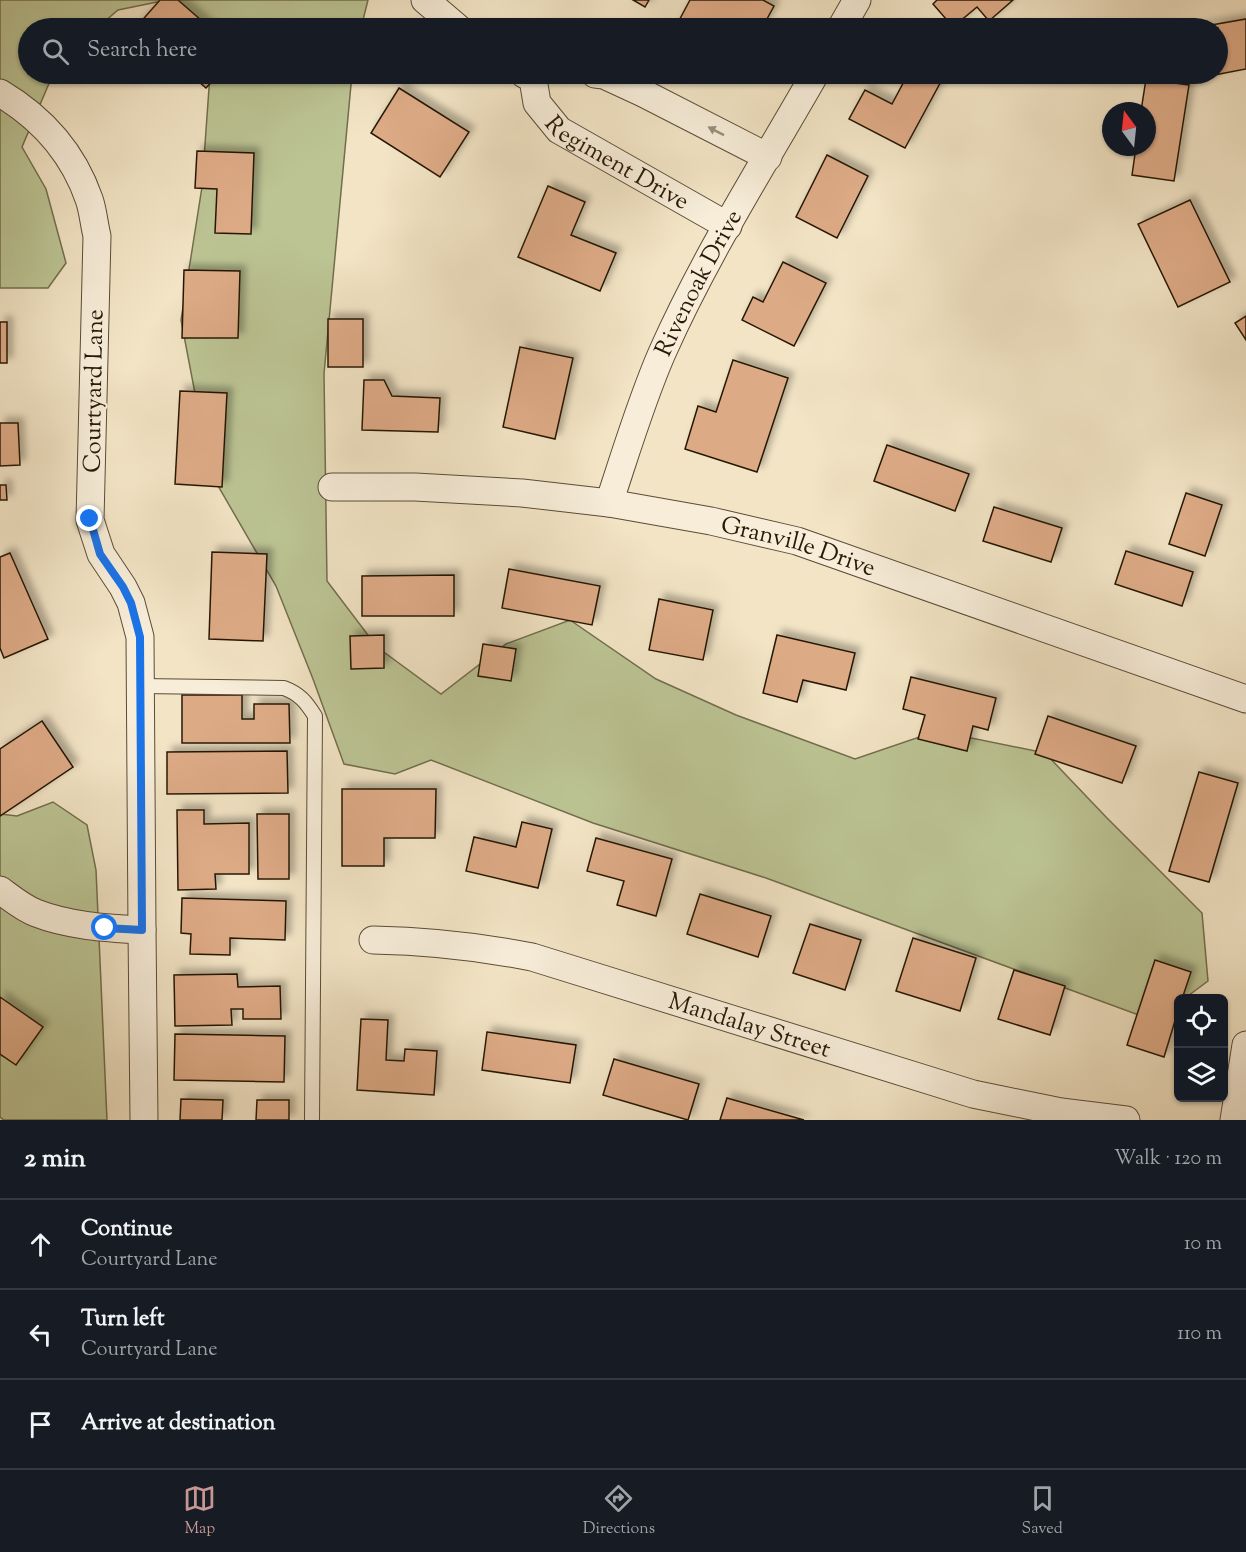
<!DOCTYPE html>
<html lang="en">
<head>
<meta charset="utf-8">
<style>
	:root { --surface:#171b24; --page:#242831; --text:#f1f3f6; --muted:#9ea1a6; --line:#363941; --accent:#c59692 }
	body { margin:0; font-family:"Sorts Mill Goudy",serif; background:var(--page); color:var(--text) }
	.controls { position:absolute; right:18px; bottom:18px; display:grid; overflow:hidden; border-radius:9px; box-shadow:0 2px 4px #0004 }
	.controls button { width:54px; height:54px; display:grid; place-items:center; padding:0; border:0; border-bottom:2px solid var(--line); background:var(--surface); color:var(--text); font:30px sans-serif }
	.compass { position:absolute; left:1102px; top:102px; width:54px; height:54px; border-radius:50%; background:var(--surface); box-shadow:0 2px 4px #0004; rotate:345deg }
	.stop { position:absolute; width:18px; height:18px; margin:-14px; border:4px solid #1a73e8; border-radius:50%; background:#fff }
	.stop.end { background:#1a73e8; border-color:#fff; box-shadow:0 2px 6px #0008 }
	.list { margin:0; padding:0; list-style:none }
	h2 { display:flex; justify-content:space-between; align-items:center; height:78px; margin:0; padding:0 24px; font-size:26px }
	h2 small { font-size:20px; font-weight:400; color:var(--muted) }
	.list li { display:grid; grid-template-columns:39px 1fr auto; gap:18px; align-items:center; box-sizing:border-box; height:90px; padding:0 24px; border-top:2px solid var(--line) }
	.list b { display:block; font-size:22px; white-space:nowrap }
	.list p { margin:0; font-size:20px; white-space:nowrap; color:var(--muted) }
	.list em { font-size:20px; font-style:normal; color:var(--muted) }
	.icon { flex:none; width:33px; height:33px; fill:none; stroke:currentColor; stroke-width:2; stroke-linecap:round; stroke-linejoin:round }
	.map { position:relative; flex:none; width:1246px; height:1120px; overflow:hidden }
	.search { position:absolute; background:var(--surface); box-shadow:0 2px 4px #0004; left:18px; right:18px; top:18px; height:66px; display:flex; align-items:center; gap:15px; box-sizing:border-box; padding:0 21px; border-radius:33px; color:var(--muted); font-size:22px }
	.sheet { height:348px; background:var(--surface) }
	nav { display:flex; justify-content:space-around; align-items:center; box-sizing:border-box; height:84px; border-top:2px solid var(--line); background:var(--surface); font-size:16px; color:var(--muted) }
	nav a { display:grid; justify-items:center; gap:3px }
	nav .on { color:var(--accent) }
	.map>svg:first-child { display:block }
	.green { fill:#bcc494; stroke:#726e4d; stroke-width:1.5 }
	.building { fill:#ddaa86; stroke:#271906; stroke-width:1.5; filter:url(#shadow) }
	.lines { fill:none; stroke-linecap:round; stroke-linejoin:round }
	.lane-casing { stroke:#5a4c36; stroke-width:16 }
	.street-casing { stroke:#5a4c36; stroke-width:29 }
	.lane { stroke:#f7edd9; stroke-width:14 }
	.street { stroke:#f7edd9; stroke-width:27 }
	.oneway { fill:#998e7a }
	.route { stroke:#1a73e8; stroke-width:8 }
	.labels { text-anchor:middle; stroke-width:4.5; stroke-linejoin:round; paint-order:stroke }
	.street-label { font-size:24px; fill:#271906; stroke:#f7edd9 }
</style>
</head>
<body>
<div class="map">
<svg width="1246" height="1120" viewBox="0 0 1246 1120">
	<defs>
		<filter id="shadow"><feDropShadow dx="5.5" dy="-5.5" stdDeviation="3" flood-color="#0004"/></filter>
	</defs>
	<rect width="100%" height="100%" fill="#f2e4c5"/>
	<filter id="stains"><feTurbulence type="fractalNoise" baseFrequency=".00333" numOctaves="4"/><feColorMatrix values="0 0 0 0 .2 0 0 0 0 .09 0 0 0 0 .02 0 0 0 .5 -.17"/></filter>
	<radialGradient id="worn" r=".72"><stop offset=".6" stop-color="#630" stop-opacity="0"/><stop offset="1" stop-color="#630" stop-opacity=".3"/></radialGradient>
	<g class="green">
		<polygon points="0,0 167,0 118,10 97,28 28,28 28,74 53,74 22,147 46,189 66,263 48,288 0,288"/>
		<polygon points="176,0 368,0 361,28 197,28"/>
		<polygon points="210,74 352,74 324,374 327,581 377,647 441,694 506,644 570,620 656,679 736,715 855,759 937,731 1045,753 1107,818 1202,913 1208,981 1185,998 1178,999 1178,1003 1155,1021 766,878 593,823 431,760 395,774 344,764 313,679 276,586 210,472 181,320 202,187"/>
		<polygon points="53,802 87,825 96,870 107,1120 4,1120 0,1117 0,1056 19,1051 0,1015 0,814 17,816"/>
	</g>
	<g class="building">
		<polygon points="160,0 178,0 210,28 140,28 137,26"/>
		<polygon points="633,0 649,0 645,7"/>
		<polygon points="690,0 763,0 774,6 762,28 730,28 724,25 722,28 675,28"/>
		<polygon points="937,0 1013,0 989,21 977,7 953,27 933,4"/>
		<polygon points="1246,19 1246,69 1209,76 1209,74 1218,74 1218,28 1200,28 1200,27"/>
		<polygon points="190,74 219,74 206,88"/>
		<polygon points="908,74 945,74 905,148 849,119 865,90 892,104"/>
		<polygon points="1146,79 1189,85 1174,181 1132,175 1136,147 1147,147 1147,111 1141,111"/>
		<polygon points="399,88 469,132 440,177 371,133"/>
		<polygon points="197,151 254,153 251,234 215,233 217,189 195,188"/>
		<polygon points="827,155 868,176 837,238 796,217"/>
		<polygon points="548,186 585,202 571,235 616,253 600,291 518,257"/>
		<polygon points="1190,200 1230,282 1178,307 1138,224"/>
		<polygon points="783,262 826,283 794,346 742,320 753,297 763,302"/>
		<polygon points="184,270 240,271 238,338 182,338"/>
		<polygon points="1246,316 1246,340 1235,323"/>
		<rect x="328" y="319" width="35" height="48"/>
		<rect x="0" y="322" width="7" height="41"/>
		<polygon points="520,347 573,358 555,439 503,427"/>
		<polygon points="733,360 788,378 757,472 685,449 698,406 716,412"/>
		<polygon points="364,380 384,380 392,396 440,398 438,432 362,430"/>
		<polygon points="180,391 227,393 222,487 175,484"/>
		<polygon points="0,423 18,423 20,465 0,466"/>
		<polygon points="887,445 969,474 955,511 874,481"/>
		<polygon points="0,485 6,485 7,500 0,500"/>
		<polygon points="1186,493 1222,505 1205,556 1169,544"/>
		<polygon points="994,507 1062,528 1051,562 983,541"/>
		<polygon points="1126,551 1193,572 1182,606 1115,584"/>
		<polygon points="212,552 267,554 263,641 209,639"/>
		<polygon points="10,553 48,639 4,658 0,648 0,557"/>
		<polygon points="509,569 600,586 592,625 502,608"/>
		<polygon points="454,575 454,616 362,616 362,576"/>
		<polygon points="659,599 713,610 703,660 649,650"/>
		<polygon points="384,635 384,668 351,669 350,636"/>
		<polygon points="777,635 855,653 846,690 803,680 797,702 763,693"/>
		<polygon points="483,644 516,649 511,681 478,676"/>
		<polygon points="911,677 996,698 988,730 973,726 967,751 918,739 925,715 903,709"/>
		<polygon points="182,695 242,695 242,719 254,719 254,704 289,704 290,743 182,743"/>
		<polygon points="1048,716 1136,746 1122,783 1035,754"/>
		<polygon points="42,721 73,767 0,816 0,749"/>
		<polygon points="287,751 288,793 167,794 167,752"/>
		<polygon points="1199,772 1238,783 1209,882 1169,871"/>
		<polygon points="342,789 436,789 435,838 384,838 384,866 342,866"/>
		<polygon points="177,810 204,810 204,824 249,823 249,874 215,874 216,889 178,890"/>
		<polygon points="257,814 289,814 289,879 258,879"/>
		<polygon points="522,822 552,829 538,888 466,871 474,837 516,847"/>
		<polygon points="596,838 672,859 656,916 617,905 624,881 587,871"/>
		<polygon points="700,894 771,916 758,957 687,934"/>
		<polygon points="182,898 286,901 285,940 230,938 230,955 190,954 191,934 181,933"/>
		<polygon points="810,924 861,940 845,990 793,973"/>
		<polygon points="913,938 976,958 960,1011 896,991"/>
		<polygon points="1155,960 1191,972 1182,999 1178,999 1178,1011 1164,1057 1127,1045"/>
		<polygon points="1014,970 1065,986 1050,1035 998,1019"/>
		<polygon points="237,974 238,987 280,986 281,1019 243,1019 243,1009 231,1009 232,1025 175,1026 174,975"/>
		<polygon points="0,997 43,1027 16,1065 0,1054"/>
		<polygon points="361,1019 388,1020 386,1060 404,1061 405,1049 437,1051 434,1095 357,1090"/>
		<polygon points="487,1032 576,1045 570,1083 482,1070"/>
		<polygon points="175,1034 285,1036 284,1082 174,1080"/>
		<polygon points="614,1059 699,1084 688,1120 603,1095"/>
		<polygon points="727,1098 804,1120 720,1120"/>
		<polygon points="181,1099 223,1100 222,1120 180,1120"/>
		<polygon points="257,1100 289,1100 289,1120 256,1120"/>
	</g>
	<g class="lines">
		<defs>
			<path id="lane" d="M 140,686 L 284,688 C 300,694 306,702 315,716 L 312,1120"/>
			<g id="street">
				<polyline points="425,0 458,28"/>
				<polyline points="841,28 857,0"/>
				<path id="s1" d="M 524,74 L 533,79 L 537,103 L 559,130 L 728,226"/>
				<polyline points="595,74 604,75 643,93 768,157"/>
				<path d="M 0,93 C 42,118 73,153 89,199 C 93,210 94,224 97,236 L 90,520 L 101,554 L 123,587 L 131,603 L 140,637 L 142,930 C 107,928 69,926 36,913 C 23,908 11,898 0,890"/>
				<path id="s2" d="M 332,487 L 415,487 L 522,493 L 609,503 L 711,521 L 797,541 L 1246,699"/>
				<path id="s3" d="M 609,503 C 626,452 641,401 662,353 C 705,256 763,165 815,74"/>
				<polyline points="142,930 144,1120"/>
				<path id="s4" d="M 373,940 C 430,941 476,946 532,957 L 973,1094 L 1061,1112 L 1126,1120"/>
				<polyline points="1234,1120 1246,1045"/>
			</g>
		</defs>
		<use href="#lane" class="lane-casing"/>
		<use href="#street" class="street-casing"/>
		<use href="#lane" class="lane"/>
		<use href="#street" class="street"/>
	</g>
	<defs><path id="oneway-solid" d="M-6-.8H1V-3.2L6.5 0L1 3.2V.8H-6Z" transform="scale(1.5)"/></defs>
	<use class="oneway" href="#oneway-solid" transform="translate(716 131) rotate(-153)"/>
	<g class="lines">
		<polyline class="route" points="90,519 100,554 123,587 131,603 140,637 142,930 105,928"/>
	</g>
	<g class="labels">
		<g class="street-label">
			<text dy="8" stroke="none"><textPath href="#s1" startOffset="136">Regiment Drive</textPath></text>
			<text dy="8" stroke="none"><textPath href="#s3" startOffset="238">Rivenoak Drive</textPath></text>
			<text transform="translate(93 391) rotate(-89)" y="8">Courtyard Lane</text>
			<text dy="8" stroke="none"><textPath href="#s2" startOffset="472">Granville Drive</textPath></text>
			<text dy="8" stroke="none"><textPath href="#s4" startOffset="388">Mandalay Street</textPath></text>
		</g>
	</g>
	<rect width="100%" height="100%" filter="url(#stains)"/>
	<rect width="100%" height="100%" fill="url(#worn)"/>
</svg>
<div class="controls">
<button><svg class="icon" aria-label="locate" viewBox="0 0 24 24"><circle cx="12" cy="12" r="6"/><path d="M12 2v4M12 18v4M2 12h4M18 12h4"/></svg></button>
<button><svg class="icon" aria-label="layers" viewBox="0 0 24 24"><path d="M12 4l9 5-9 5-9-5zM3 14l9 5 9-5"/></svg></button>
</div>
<svg class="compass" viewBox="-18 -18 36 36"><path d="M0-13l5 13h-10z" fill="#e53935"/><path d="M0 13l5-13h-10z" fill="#9ea1a6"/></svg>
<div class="stop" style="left:105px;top:928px"></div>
<div class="stop end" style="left:90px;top:519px"></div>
<div class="search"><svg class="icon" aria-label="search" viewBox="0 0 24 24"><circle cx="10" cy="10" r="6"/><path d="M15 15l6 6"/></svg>Search here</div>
</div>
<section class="sheet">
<h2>2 min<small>Walk · 120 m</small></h2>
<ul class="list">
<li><svg class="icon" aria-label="ahead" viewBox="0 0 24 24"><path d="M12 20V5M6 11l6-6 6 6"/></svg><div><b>Continue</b><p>Courtyard Lane</p></div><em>10 m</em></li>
<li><svg class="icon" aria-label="left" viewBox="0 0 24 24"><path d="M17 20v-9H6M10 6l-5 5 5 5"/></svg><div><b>Turn left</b><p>Courtyard Lane</p></div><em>110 m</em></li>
<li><svg class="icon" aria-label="arrive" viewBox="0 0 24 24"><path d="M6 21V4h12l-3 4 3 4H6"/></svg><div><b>Arrive at destination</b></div></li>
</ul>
</section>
<nav>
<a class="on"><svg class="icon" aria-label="map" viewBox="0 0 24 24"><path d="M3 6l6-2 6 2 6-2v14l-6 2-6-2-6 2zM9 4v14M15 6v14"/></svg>Map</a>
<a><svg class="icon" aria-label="directions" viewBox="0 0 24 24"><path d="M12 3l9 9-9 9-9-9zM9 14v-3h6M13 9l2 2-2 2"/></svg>Directions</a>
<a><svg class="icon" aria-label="saved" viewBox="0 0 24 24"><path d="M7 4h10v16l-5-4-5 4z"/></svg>Saved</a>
</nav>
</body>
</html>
